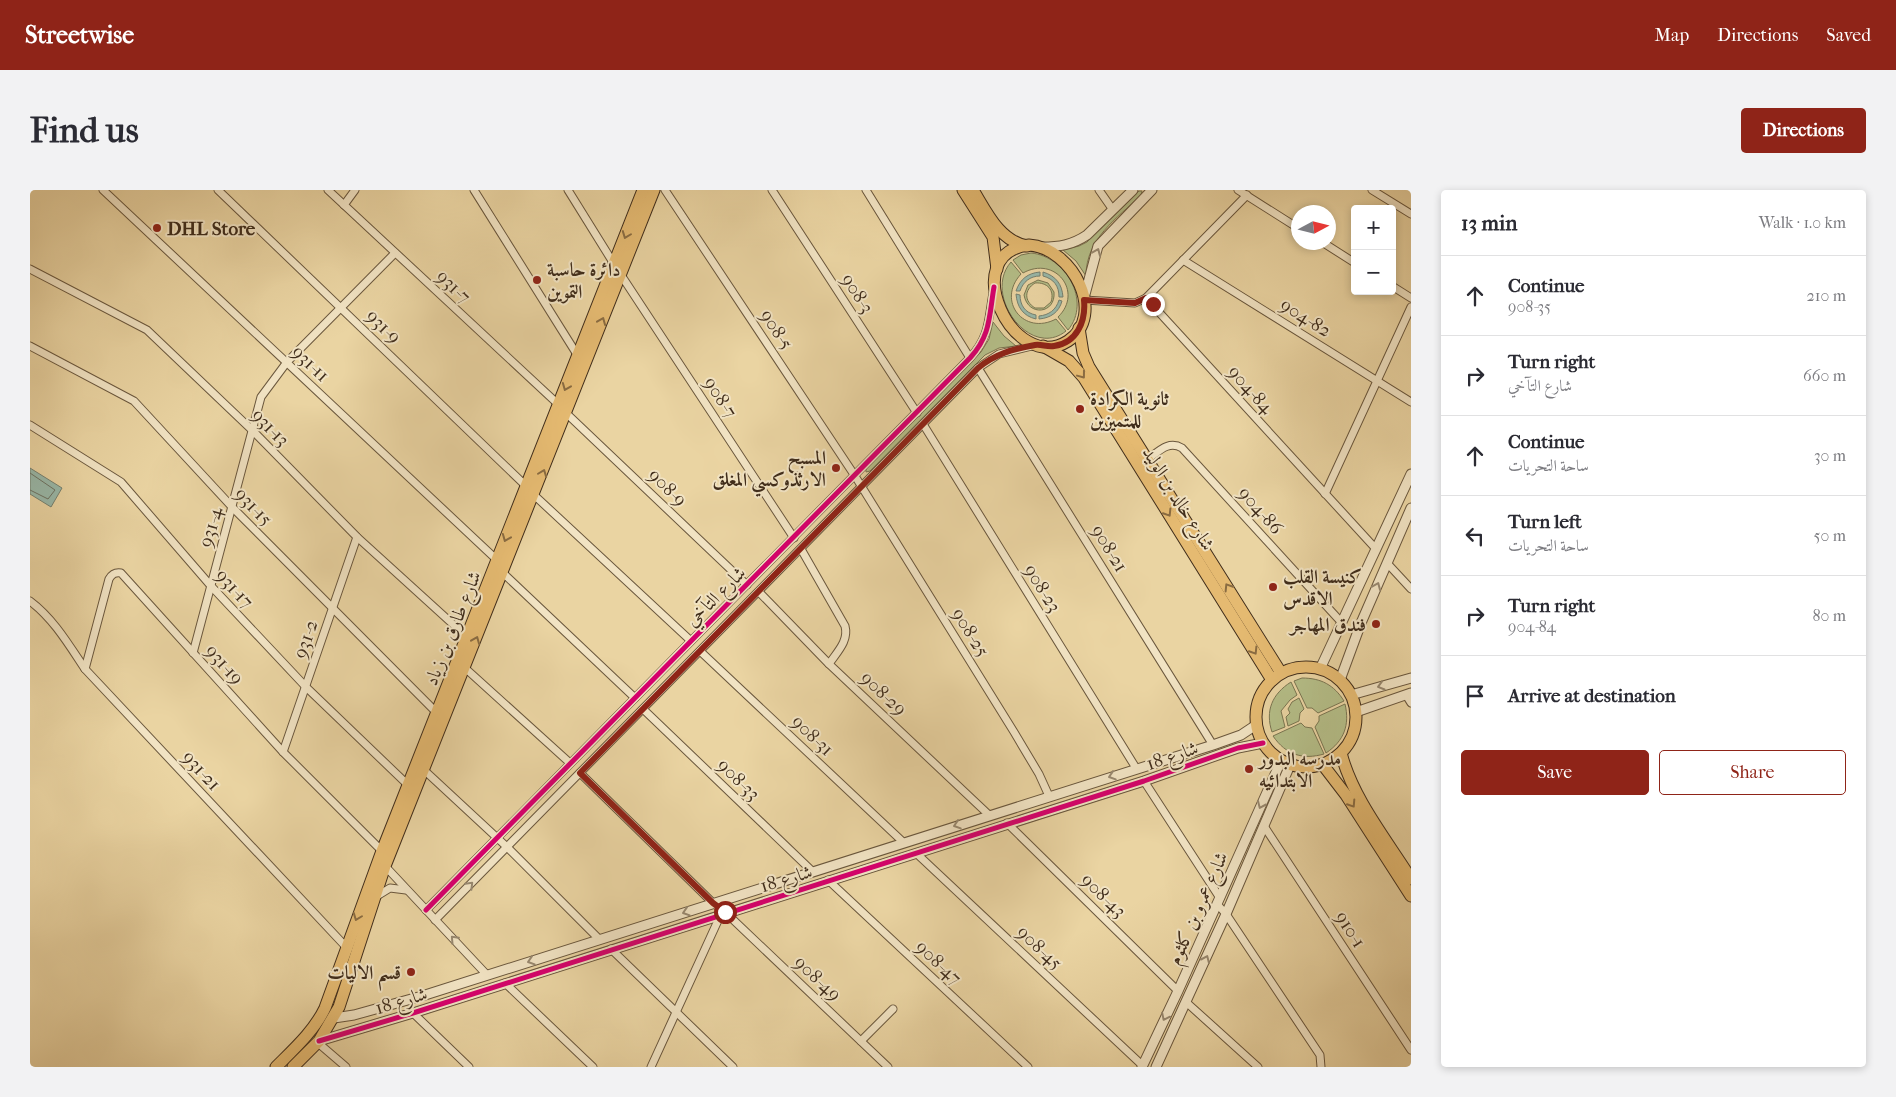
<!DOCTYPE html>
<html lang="en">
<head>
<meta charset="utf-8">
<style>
	:root { --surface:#fff; --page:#f2f2f3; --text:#2b2b33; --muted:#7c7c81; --line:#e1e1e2; --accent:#8f2418 }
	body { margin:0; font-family:"IM FELL French Canon",Amiri,serif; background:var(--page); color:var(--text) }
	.controls { position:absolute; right:15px; top:15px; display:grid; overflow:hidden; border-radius:5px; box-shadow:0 2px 8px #0003 }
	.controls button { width:45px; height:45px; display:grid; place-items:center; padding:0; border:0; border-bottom:1px solid var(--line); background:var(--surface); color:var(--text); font:25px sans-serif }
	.compass { position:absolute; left:1261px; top:15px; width:45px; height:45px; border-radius:50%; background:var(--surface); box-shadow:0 2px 8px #0003; rotate:83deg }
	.stop { position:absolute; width:15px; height:15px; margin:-11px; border:4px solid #8f2418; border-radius:50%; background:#fff }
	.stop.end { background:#8f2418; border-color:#fff; box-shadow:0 1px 5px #0008 }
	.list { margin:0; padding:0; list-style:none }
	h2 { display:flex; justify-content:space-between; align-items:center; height:65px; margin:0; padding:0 20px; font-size:21px }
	h2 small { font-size:16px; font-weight:400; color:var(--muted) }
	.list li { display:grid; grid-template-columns:32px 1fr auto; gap:15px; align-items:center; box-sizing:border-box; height:80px; padding:0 20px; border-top:1px solid var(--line) }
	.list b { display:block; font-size:19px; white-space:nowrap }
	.list p { margin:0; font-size:16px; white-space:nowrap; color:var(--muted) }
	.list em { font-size:16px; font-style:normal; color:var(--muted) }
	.actions { display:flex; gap:10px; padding:15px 20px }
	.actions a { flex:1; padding:11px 0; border:1px solid var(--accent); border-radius:5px; text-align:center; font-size:18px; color:var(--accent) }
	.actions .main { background:var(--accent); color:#fff }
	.icon { flex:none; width:28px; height:28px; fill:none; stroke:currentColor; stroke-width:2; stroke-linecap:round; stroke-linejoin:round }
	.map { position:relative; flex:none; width:1381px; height:877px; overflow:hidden; border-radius:5px }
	header { display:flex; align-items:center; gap:30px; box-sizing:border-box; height:70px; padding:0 25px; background:var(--accent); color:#fff }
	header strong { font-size:24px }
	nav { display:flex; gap:28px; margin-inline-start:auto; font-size:18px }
	.intro { display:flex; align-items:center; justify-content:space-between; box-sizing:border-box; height:120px; padding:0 30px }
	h1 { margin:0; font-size:35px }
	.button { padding:12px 22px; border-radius:5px; background:var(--accent); color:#fff; font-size:18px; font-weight:700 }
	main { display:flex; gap:30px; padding:0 30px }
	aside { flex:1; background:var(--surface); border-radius:5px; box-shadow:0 2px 8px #0003 }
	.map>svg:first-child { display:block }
	.green { fill:#b4bd87; stroke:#7a7551; fill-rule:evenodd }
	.water { fill:#98b8a9; stroke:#758070 }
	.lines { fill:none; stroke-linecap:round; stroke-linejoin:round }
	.shore { stroke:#6c7262; stroke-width:1 }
	.minor-casing { stroke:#6a573d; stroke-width:9 }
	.tertiary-casing { stroke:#6a573d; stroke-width:11 }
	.primary-casing { stroke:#402d1b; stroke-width:13 }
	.minor { stroke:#f1e3c3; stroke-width:7 }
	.tertiary { stroke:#f1e3c3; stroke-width:9 }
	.primary { stroke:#e5ba71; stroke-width:11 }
	.cycleway-casing { stroke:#f1e3c3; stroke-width:8 }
	.cycleway { stroke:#d6006c; stroke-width:5 }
	.oneway { stroke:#8a6c42 }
	.oneway2 { stroke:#98886f }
	.route { stroke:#8f2418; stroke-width:6 }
	.poi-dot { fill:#8f2418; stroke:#f1e3c3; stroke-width:2 }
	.labels { text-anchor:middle; stroke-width:4; stroke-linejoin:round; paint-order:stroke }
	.poi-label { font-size:19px; font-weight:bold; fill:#402d1b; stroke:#f1e3c3; text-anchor:start }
	.street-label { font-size:19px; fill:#402d1b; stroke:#f1e3c3 }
</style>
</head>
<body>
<header>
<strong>Streetwise</strong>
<nav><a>Map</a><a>Directions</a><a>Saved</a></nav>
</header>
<div class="intro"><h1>Find us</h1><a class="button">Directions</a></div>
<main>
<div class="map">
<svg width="1381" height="877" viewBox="0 0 1381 877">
	<rect width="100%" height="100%" fill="#ead4a2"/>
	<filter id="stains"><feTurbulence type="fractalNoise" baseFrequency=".004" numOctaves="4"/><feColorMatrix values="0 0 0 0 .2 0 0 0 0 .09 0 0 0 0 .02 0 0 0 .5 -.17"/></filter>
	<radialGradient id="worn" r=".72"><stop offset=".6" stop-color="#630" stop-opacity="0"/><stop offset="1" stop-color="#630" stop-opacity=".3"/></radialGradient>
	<g class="green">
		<path d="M 1109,1 L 1112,1 L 1111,5 C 1087,29 1056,48 1056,86 L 1046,71 L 1033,60 L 1049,56 L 1057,52 Z"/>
		<path d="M 1001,63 C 1035,66 1062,111 1038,140 L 1028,127 C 1054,102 1025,65 993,83 L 983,70 L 991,65 Z"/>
		<path d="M 981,72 L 991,84 C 966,111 994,146 1026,129 L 1036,141 C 1000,170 952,105 981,72 Z"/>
		<path d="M 1008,90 L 1018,93 L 1024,102 C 1026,124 998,127 994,105 L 998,95 ZM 1005,93 C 1017,92 1025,100 1021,112 L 1014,118 L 1005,118 C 994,111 994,100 1005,93 Z"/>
		<polygon points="963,132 974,146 986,156 969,158 955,165 840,281 836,282 836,279 951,162 959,149"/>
		<path d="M 1272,488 C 1291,488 1304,495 1314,511 L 1288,523 L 1282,518 L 1277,518 L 1264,491 Z"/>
		<path d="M 1261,492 L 1267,505 L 1260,510 L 1251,521 L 1255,537 L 1242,542 C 1235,521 1242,504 1261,492 Z"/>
		<polygon points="1269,508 1274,519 1270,523 1269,531 1258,536 1256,527 1260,523 1258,519 1262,512"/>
		<path d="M 1315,514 C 1320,535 1314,551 1296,563 L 1285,537 L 1289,531 L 1289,526 Z"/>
		<path d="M 1271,533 L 1275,537 L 1282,538 L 1294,564 C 1273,570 1256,565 1243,546 Z"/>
	</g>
	<g class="water">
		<path d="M 1010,82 L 1010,86 C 1000,86 993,92 990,101 L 986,101 C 990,89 998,83 1010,82 Z"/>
		<path d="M 1013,82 C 1026,86 1032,94 1033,107 L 1029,107 C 1029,96 1024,89 1013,86 Z"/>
		<path d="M 986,104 L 990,105 C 990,115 995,123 1006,125 L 1006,129 C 993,126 987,117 986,104 Z"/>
		<path d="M 1029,110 L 1032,111 C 1029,122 1021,128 1009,129 L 1009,126 C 1019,125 1026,120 1029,110 Z"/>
		<polygon points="0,278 32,298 21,317 0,304"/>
	</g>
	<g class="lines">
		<polyline class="shore" points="0,283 25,300 18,309 0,300"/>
		<defs>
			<g id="minor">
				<polyline points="73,0 467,370"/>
				<polyline points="188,0 496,296"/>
				<polyline points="298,0 529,215"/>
				<polyline points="444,0 548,166"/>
				<polyline points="538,0 584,74"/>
				<polyline points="635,0 825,286 984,542 1009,584 1019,606"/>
				<polyline points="742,0 887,223"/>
				<polyline points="836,0 940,168"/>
				<polyline points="1069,0 1083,20"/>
				<polyline points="1208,0 1268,38"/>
				<polyline points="1342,0 1381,24"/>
				<polyline points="314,15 325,0"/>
				<polyline points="1292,52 1325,73"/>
				<polyline points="1153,70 1381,212"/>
				<polyline points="0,79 117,140 223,241 327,347 437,447"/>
				<polyline points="591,85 764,348"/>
				<polyline points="1362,96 1381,108"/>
				<polyline points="1116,108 1217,5"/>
				<polyline points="1054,110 1105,113 1116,108 1346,359"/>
				<polyline points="0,156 104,211 203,318 407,523"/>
				<polyline points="948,178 1183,555"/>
				<polyline points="536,223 717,395"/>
				<polyline points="893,234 1106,578"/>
				<polyline points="0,235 91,292 181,396 276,497 378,595"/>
				<path d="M 1118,269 C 1129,261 1139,250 1152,258 L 1312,433"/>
				<polyline points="1295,304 1381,117"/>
				<polyline points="504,305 661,451"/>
				<path d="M 771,359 L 815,436 C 819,451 807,462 799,474"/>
				<polyline points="1357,373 1381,399"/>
				<polyline points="473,383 605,508"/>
				<polyline points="729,402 799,474 959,625"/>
				<path d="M 0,411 C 23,428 39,455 55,479 L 318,759"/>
				<polyline points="670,461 873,652"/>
				<polyline points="163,463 231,207 257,172 365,63"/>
				<polyline points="435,478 540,573"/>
				<path d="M 55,479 L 79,389 C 82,384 85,382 91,383 L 253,562 L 352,661"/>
				<polyline points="1376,505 1381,513"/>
				<polyline points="613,519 782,681"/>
				<polyline points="253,562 327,347"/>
				<polyline points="394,580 477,657 569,749"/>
				<polyline points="550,583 683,713 695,722 858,877"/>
				<polyline points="1114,591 1190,708"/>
				<polyline points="977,633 1148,801"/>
				<polyline points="1234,636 1381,860"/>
				<polyline points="886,663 1112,875"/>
				<polyline points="355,676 457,785"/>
				<polyline points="798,690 998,877"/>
				<polyline points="347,706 360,698 376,700"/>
				<polyline points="1187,714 1196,724 1290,865 1291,877"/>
				<path d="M 396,720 L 940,168 C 960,146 958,130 963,103"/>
				<polyline points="405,730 948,178 969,164 1006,155"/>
				<polyline points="581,759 703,877"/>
				<polyline points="475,793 563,877"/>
				<polyline points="1156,812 1228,877"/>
				<polyline points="383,823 439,877"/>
				<polyline points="831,851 863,819"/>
				<polyline points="287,852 316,877"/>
				<polyline points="621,877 691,724"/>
			</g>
			<g id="tertiary">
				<path d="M 1012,57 C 1029,57 1042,55 1057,45 L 1103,0"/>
				<polyline points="1054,108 1068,56 1122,0"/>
				<polyline points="1290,479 1381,284"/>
				<polyline points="1310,490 1331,433 1381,318"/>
				<polyline points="1321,505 1381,488"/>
				<polyline points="1326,522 1381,503"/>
				<polyline points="304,828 324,825 392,806 1183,555 1211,545 1226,535"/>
				<polyline points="289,851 383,823 1114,591 1208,558 1233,553"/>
				<polyline points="1112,877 1148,801 1251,571"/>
				<polyline points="1126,877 1196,724 1260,575"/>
			</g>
			<g id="primary">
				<polyline points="933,0 963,47 967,79"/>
				<path d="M 943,0 C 956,21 969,51 997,56"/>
				<path d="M 999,55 C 1043,58 1077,125 1038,151 C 983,186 926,63 999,55 Z"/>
				<polyline points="1049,138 1053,163 1059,177 1251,483"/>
				<polyline points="1013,156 1039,171 1054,188 1242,490"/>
				<circle cx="1276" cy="527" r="50"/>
				<path d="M 1311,563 C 1323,609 1356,649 1381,689"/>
				<polyline points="1293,575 1316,605 1381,706"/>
				<path d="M 246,877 C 264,859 284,841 295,818 L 352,661 L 613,0"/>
				<polyline points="263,877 289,851 309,817 355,676 624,0"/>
			</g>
		</defs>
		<use href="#minor" class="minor-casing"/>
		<use href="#tertiary" class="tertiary-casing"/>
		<use href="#primary" class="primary-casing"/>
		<use href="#minor" class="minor"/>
		<use href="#tertiary" class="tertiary"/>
		<use href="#primary" class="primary"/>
		<defs>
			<g id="cycleway">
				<path d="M 396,720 L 940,168 C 961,145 959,126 964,97"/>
				<polyline points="289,851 383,823 1114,591 1208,558 1233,553"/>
			</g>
		</defs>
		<use href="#cycleway" class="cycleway-casing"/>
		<use href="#cycleway" class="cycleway"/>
	</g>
	<defs><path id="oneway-chevron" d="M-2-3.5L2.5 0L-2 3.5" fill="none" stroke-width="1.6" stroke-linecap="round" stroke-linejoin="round" transform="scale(1.25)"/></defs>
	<g class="oneway">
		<use href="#oneway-chevron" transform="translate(596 45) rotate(111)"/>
		<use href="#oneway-chevron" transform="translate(572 131) rotate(-68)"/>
		<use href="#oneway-chevron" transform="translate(1052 185) rotate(53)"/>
		<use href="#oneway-chevron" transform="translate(536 197) rotate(112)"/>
		<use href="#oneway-chevron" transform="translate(513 283) rotate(-69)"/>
		<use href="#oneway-chevron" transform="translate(1138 323) rotate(58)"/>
		<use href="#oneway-chevron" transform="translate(476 348) rotate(112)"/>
		<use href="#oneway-chevron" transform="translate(1198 397) rotate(-122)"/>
		<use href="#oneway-chevron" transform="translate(446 450) rotate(-68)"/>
		<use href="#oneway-chevron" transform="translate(1224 461) rotate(58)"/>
		<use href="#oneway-chevron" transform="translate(1322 614) rotate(57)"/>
		<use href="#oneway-chevron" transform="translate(327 727) rotate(111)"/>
	</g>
	<g class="oneway2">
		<use href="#oneway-chevron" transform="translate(1067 62) rotate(-67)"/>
		<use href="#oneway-chevron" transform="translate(1347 396) rotate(-67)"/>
		<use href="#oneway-chevron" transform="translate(1351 496) rotate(164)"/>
		<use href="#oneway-chevron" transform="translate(1082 586) rotate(162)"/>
		<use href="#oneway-chevron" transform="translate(1231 615) rotate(114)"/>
		<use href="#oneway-chevron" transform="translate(927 635) rotate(162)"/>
		<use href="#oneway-chevron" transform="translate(440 695) rotate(-45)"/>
		<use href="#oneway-chevron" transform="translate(656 722) rotate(162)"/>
		<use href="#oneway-chevron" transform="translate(424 749) rotate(-133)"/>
		<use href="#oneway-chevron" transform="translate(1176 769) rotate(-66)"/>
		<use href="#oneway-chevron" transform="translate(501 771) rotate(162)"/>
		<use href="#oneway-chevron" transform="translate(1135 827) rotate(116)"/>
	</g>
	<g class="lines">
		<path class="route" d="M 695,722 L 683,713 L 550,583 L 948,178 C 965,164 983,159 1005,155 C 1011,154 1017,157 1024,156 C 1047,153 1056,131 1054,110 L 1105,113 L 1116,108 L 1123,114"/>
	</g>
	<g class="poi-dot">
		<circle cx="127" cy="38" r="5"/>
		<circle cx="507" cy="90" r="5"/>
		<circle cx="1050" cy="219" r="5"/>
		<circle cx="806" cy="278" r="5"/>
		<circle cx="1243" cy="397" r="5"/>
		<circle cx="1346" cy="434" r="5"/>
		<circle cx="1219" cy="579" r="5"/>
		<circle cx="381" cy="782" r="5"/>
	</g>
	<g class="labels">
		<g class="poi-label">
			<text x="137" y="45">DHL Store</text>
			<text x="517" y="86">دائرة حاسبة<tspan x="517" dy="22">التموين</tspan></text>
			<text x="1060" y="215">ثانوية الكرادة<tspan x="1060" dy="22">للمتميزين</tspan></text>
			<text x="796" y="274" text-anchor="end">المسبح<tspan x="796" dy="22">الارثذوكسي المغلق</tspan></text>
			<text x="1253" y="393">كنيسة القلب<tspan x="1253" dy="22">الاقدس</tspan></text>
			<text x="1336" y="441" text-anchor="end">فندق المهاجر</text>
			<text x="1229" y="575">مدرسه البدور<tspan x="1229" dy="22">الابتدائيه</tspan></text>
			<text x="371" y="789" text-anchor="end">قسم الاليات</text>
		</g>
		<g class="street-label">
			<text transform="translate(424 96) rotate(43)" y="7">931-7</text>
			<text transform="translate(828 103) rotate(57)" y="7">908-3</text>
			<text transform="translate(1276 127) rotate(32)" y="7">904-82</text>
			<text transform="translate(354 136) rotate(44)" y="7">931-9</text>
			<text transform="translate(747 139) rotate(56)" y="7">908-5</text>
			<text transform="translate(281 173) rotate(43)" y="7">931-11</text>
			<text transform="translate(1221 199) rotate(48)" y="7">904-84</text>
			<text transform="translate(691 207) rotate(57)" y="7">908-7</text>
			<text transform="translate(241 237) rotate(45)" y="7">931-13</text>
			<text transform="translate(638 297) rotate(44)" y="7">908-9</text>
			<text transform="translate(1149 308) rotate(58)" y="7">شارع خالد بن الوليد</text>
			<text transform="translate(224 316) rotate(46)" y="7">931-15</text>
			<text transform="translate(1231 320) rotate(48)" y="7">904-86</text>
			<text transform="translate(180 337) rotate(-74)" y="7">931-4</text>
			<text transform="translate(1080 358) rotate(58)" y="7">908-21</text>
			<text transform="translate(205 398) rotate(47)" y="7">931-17</text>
			<text transform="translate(1013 398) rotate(58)" y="7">908-23</text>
			<text transform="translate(685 406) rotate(-45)" y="7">شارع التآخي</text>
			<text transform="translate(422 438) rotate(-68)" y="7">شارع طارق بن زياد</text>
			<text transform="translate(941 442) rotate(58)" y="7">908-25</text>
			<text transform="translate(275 449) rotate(-71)" y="7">931-2</text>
			<text transform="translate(195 474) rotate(48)" y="7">931-19</text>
			<text transform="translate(854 503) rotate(43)" y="7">908-29</text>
			<text transform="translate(783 545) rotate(43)" y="7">908-31</text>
			<text transform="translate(1142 565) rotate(-19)" y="7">شارع 18</text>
			<text transform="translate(172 580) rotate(47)" y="7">931-21</text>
			<text transform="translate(709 589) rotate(44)" y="7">908-33</text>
			<text transform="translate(756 688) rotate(-17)" y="7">شارع 18</text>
			<text transform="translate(1074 705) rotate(44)" y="7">908-43</text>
			<text transform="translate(1167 718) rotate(-66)" y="7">شارع عمرو بن كلثوم</text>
			<text transform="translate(1321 739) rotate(57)" y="7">910-1</text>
			<text transform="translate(1010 757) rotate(43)" y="7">908-45</text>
			<text transform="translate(909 772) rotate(43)" y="7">908-47</text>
			<text transform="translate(788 788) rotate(43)" y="7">908-49</text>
			<text transform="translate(371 810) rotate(-17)" y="7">شارع 18</text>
		</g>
	</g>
	<rect width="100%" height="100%" filter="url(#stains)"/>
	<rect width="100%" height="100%" fill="url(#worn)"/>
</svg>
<div class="controls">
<button>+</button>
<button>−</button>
</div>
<svg class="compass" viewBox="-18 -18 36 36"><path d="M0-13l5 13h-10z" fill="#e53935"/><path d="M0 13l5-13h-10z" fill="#7c7c81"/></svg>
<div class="stop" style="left:695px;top:722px"></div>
<div class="stop end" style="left:1123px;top:114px"></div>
</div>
<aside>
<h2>13 min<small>Walk · 1.0 km</small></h2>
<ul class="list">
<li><svg class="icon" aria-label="ahead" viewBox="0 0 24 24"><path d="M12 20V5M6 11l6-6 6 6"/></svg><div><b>Continue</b><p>908-35</p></div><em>210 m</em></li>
<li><svg class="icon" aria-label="right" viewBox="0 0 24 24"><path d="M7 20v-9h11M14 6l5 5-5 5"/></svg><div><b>Turn right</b><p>شارع التآخي</p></div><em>660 m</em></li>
<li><svg class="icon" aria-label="ahead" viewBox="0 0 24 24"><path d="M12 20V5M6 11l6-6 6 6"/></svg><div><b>Continue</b><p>ساحة التحريات</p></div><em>30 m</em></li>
<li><svg class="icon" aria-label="left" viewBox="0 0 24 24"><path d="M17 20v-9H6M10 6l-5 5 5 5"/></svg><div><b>Turn left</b><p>ساحة التحريات</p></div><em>50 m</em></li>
<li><svg class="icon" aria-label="right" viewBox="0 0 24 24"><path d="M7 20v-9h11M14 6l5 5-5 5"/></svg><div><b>Turn right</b><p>904-84</p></div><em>80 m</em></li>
<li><svg class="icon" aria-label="arrive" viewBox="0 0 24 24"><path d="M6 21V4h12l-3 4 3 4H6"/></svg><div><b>Arrive at destination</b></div></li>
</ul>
<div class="actions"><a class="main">Save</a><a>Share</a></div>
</aside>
</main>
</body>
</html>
